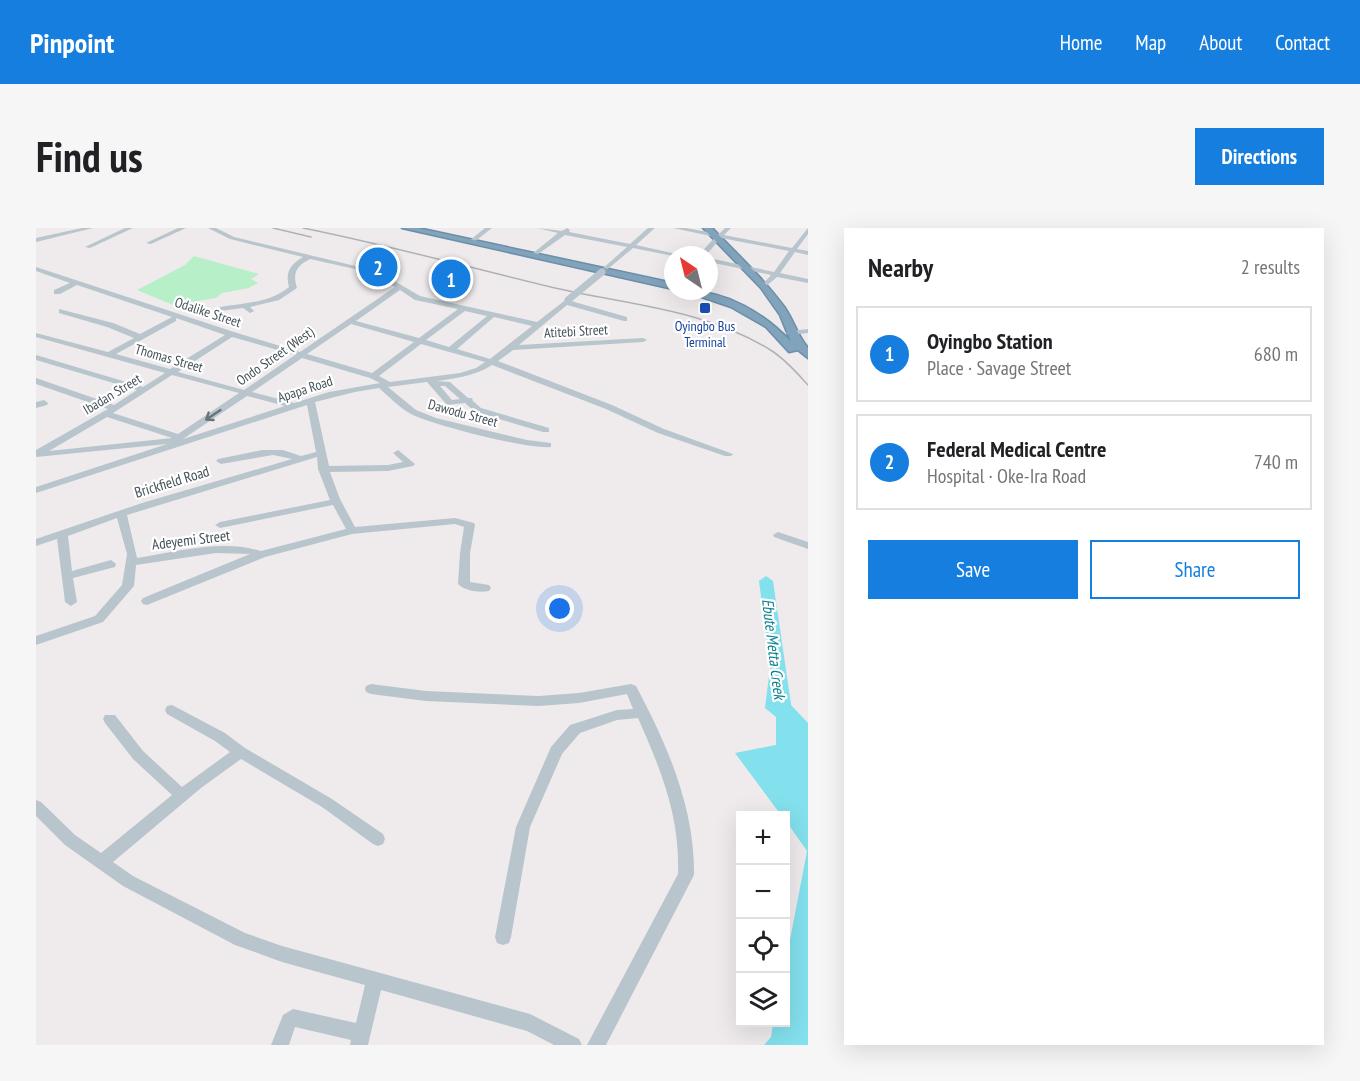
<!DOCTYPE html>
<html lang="en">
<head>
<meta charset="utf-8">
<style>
	:root { --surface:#fff; --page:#f6f6f6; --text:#202124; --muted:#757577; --line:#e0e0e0; --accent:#157edf }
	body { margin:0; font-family:"PT Sans Narrow",sans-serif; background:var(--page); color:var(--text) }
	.controls { position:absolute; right:18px; bottom:18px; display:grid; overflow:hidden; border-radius:0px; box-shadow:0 6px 24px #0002 }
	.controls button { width:54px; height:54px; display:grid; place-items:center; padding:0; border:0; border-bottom:2px solid var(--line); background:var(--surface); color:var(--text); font:30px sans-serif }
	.compass { position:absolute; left:628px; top:18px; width:54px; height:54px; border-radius:50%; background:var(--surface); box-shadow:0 6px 24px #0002; rotate:325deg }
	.you { position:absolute; left:524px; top:381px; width:21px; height:21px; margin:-15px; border:4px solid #fff; border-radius:50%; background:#1a73e8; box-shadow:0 0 0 9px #1a73e833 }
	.badge { display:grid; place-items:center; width:39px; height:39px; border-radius:50%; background:var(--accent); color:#fff; font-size:20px; font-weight:700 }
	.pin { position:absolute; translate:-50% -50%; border:3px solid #fff; box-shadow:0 2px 6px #0006 }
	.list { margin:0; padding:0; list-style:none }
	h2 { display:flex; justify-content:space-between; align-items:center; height:78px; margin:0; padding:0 24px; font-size:26px }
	h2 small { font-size:20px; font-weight:400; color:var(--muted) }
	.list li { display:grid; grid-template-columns:39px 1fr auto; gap:18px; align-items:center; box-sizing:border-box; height:96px; margin:0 12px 12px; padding:0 12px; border:2px solid var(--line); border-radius:0px }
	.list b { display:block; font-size:22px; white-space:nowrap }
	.list p { margin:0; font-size:20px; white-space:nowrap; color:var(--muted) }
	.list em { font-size:20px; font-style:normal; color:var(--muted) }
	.actions { display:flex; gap:12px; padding:18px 24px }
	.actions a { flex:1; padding:14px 0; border:2px solid var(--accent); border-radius:0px; text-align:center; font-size:21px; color:var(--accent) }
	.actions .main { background:var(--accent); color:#fff }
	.icon { flex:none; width:33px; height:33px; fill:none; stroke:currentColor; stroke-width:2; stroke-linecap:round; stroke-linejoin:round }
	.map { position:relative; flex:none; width:772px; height:817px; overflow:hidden; border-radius:0px }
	header { display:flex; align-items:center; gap:36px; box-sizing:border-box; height:84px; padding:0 30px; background:var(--accent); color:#fff }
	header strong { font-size:28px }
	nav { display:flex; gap:33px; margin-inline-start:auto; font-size:21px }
	.intro { display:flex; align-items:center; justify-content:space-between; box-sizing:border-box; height:144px; padding:0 36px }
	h1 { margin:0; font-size:42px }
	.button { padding:15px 27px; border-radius:0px; background:var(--accent); color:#fff; font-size:21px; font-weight:700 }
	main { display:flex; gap:36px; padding:0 36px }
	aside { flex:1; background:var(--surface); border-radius:0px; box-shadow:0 6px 24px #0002 }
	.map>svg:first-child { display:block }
	.green { fill:#b7efc8 }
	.water { fill:#83e0ed }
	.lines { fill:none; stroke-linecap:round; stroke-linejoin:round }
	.river { fill:#83e0ed; fill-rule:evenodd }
	.highway-casing { stroke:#6d8ea8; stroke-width:3 }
	.minor { fill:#b9c5cc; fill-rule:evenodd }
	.highway { fill:#81a3bc; fill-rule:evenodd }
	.rail { stroke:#adb2b6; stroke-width:1.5 }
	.minor-bridge { stroke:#b9c5cc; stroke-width:7 }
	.oneway { stroke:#67747c }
	.transit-dot { fill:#1a4fb4; stroke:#fff; stroke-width:2 }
	.labels { text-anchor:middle; stroke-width:4.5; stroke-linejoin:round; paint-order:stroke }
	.far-street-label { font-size:14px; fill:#445159; stroke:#fff }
	.far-transit-label { font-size:14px; fill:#164399; stroke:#fff }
	.street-label { font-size:15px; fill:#445159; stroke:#fff }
	.water-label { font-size:16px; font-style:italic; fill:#0a8090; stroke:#fff }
</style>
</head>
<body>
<header>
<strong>Pinpoint</strong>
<nav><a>Home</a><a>Map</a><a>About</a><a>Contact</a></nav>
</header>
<div class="intro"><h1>Find us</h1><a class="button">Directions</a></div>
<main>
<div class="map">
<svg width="772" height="817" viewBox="0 0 772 817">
	<rect width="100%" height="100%" fill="#efebec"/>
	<polygon class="green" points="158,28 223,46 215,51 222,55 213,60 186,65 180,70 143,76 147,81 101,62 149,37"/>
	<polygon class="water" points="733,448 739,460 772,495 772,817 728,817 735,809 737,795 750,794 750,733 771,623 750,593 750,588 745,587 699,525 740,517 740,489 729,480"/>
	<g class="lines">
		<polygon class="river" points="730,348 737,353 756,483 754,487 748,489 742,487 740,483 723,353"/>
		<defs>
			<g id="highway">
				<polygon points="366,0 382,0 637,55 637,61"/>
				<path d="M 667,0 L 676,0 C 701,26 727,50 749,80 C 758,93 761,107 772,120 L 772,130 L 762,122 L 753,124 L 730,99 L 695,79 L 654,65 L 652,63 C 691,63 729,86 755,114 L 744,87 L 725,60 Z"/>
			</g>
		</defs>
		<use href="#highway" class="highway-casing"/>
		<g class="minor">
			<polygon points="46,0 57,0 0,14 0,10"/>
			<polygon points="89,0 97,0 54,20 49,19"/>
			<polygon points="142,0 150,0 115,16 110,15"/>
			<path d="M 172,0 L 180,0 L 198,9 L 332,41 L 355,51 L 384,68 L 501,94 L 532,70 L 535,70 L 535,73 L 591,89 L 591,93 L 588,93 L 531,77 L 483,117 L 607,110 L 611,112 L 607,114 L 477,122 L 462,133 L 576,177 L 628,201 L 697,226 L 695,228 L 689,228 L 622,205 L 570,181 L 456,137 C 439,148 421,150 401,153 L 414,154 L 432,170 L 436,170 L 437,173 L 445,180 L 513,200 L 513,204 L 507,204 L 439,184 L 429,175 L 411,177 L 391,154 L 352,159 L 380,182 L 400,190 L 491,212 L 515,215 L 515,219 C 494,222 396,197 375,186 C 364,180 353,169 343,160 L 319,164 L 279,174 L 293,238 L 352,237 L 367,234 L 357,225 L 362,222 L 379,236 L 377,238 L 352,243 L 294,244 L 304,271 L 319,299 L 419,290 L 438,295 L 439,297 L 434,325 L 434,354 L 453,357 L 455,360 L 453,363 C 443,365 429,363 422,356 L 424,325 L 428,299 L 419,296 L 316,306 L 229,329 L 111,377 L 107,376 L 105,373 L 107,370 L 214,326 L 180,325 L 100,337 L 98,358 L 67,394 L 0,417 L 0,408 L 59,388 L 86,357 L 91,326 L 81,290 L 32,308 L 36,343 L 75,332 L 80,336 L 79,339 L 37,350 L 41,374 L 35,378 L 29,374 L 21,311 L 0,318 L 0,311 L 106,275 L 256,231 L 237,227 L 185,236 L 180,233 L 182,231 L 226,222 L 247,222 L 265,228 L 280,224 L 271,177 L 0,265 L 0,259 L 131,216 L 0,229 L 0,222 L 72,181 L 0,156 L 0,150 L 78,177 L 101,162 L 0,132 L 0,127 L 107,159 L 129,145 L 0,109 L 0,105 L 72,124 L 98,110 L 71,99 L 23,85 L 23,81 L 77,95 L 104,106 L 136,89 L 41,57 L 24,66 L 18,66 L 18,62 L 34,55 L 0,43 L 0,39 L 198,104 L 264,124 L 359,59 L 328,43 L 274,31 C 261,38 256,44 261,60 L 243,72 L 214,79 L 218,83 L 214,85 L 207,80 L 184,83 L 184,79 C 208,75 234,75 253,59 C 249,44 254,37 267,29 L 194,11 ZM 364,62 L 379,72 L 422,81 L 383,110 L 320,93 ZM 429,83 L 451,88 L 413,119 L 390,112 ZM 458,89 L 496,98 L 454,131 L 421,121 ZM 140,90 L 189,107 L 134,141 L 80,126 L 140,93 ZM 315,96 L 378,114 L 336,145 L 271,126 ZM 196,109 L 259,127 L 208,162 L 142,144 ZM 385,116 L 449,134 L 440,140 L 424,145 L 354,154 L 343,148 ZM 266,130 L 334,150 L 344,155 L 293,164 L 258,175 L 216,164 ZM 136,147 L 203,165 L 142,206 L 77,185 ZM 404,158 L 409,158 L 424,171 L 416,172 ZM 211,168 L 249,178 L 147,211 ZM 71,189 L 136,210 L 13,223 ZM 281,229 L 282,241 L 294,272 L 184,294 L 179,297 L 184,300 L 297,277 L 310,301 L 225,323 C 185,311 141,324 101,330 L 91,287 Z"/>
			<polygon points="449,0 456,0 437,15 433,15 433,13"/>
			<polygon points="501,0 526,3 531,0 534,2 533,4 594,16 612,0 619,0 600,17 645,27 637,28 597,20 567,45 564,43 565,42 591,19 529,7 498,29 496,28 496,26 522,5"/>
			<polygon points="637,0 650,0 683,6 689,0 695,0 688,7 756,20 772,0 772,6 761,21 772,23 772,27 759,24 744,45 772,51 772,55 741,49 728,60 725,58 735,47 673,34 673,30 738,44 753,23 685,10 670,27 663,27 679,9"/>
			<polygon points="772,101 772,105 754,107 750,105 754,103"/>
			<polygon points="8,172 12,175 11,177 0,180 0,174"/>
			<polygon points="742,304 772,314 772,321 738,309 737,307"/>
			<path d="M 335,456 L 390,463 L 503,468 L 543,465 L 595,456 L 600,458 C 631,516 659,580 658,647 L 570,817 L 551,817 L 642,646 C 644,588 625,542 602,490 L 581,492 L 544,505 L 526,526 L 494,599 L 475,709 L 473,715 L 467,717 L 461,715 L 459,709 L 480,599 L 515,519 L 534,497 L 581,482 L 597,481 L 591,466 L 543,475 L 503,478 L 390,473 L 335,466 L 330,464 L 329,461 L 330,458 Z"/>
			<polygon points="136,477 189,505 209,520 296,571 347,606 349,611 347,616 342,618 337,616 286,579 205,531 165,560 77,634 97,648 209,705 246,718 494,786 543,811 546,817 518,817 491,803 345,762 332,817 314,817 315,812 259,799 253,817 235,817 247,787 257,781 320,795 329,757 246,734 199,717 87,658 29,617 0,588 0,572 5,574 39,607 65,625 136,567 97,531 69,495 67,491 69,487 79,487 107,523 146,559 194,524 179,513 131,486 129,482 131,478"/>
		</g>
		<use href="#highway" class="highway"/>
		<g class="rail">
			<polyline points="237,0 275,9"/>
			<path d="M 267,0 C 352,17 435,40 519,60 C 593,77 670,81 736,123 C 750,132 761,145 772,157"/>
		</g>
		<polyline class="minor-bridge" points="532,72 566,44"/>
	</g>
	<defs><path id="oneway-shaft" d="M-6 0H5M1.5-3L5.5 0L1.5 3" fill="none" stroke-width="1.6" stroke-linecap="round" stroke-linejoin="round" transform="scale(1.5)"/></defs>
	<use class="oneway" href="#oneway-shaft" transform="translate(177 187) rotate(146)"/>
	<rect class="transit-dot" x="663" y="74" width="12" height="12" rx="3"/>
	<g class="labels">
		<g class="far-street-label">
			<text transform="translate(172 84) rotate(18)" y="5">Odalike Street</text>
			<text transform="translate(540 103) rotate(-3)" y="5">Atitebi Street</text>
			<text transform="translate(239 128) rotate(-35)" y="5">Ondo Street (West)</text>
			<text transform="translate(133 130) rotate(16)" y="5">Thomas Street</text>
			<text transform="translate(269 161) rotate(-18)" y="5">Apapa Road</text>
			<text transform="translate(76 166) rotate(-31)" y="5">Ibadan Street</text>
			<text transform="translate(427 185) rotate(15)" y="5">Dawodu Street</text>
		</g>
		<g class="far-transit-label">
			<text x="669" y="103">Oyingbo Bus<tspan x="669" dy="16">Terminal</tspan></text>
		</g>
		<g class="street-label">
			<text transform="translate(136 254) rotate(-17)" y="5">Brickfield Road</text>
			<text transform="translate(155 312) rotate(-7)" y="5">Adeyemi Street</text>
		</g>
		<g class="water-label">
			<text transform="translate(738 421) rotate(83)" y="6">Ebute Metta Creek</text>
		</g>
	</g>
</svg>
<div class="controls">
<button>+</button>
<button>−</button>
<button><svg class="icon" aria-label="locate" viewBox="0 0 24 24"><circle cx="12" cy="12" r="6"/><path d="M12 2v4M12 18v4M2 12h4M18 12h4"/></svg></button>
<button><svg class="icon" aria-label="layers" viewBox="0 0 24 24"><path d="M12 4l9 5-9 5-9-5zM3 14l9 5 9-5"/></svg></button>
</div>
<svg class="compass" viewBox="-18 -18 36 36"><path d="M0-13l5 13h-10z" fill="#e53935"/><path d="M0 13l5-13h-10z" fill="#757577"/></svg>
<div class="you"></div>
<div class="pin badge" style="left:415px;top:51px">1</div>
<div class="pin badge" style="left:342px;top:39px">2</div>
</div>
<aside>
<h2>Nearby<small>2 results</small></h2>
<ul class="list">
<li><span class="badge">1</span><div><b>Oyingbo Station</b><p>Place · Savage Street</p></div><em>680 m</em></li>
<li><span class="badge">2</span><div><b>Federal Medical Centre</b><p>Hospital · Oke-Ira Road</p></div><em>740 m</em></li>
</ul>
<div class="actions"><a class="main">Save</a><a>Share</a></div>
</aside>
</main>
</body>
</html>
